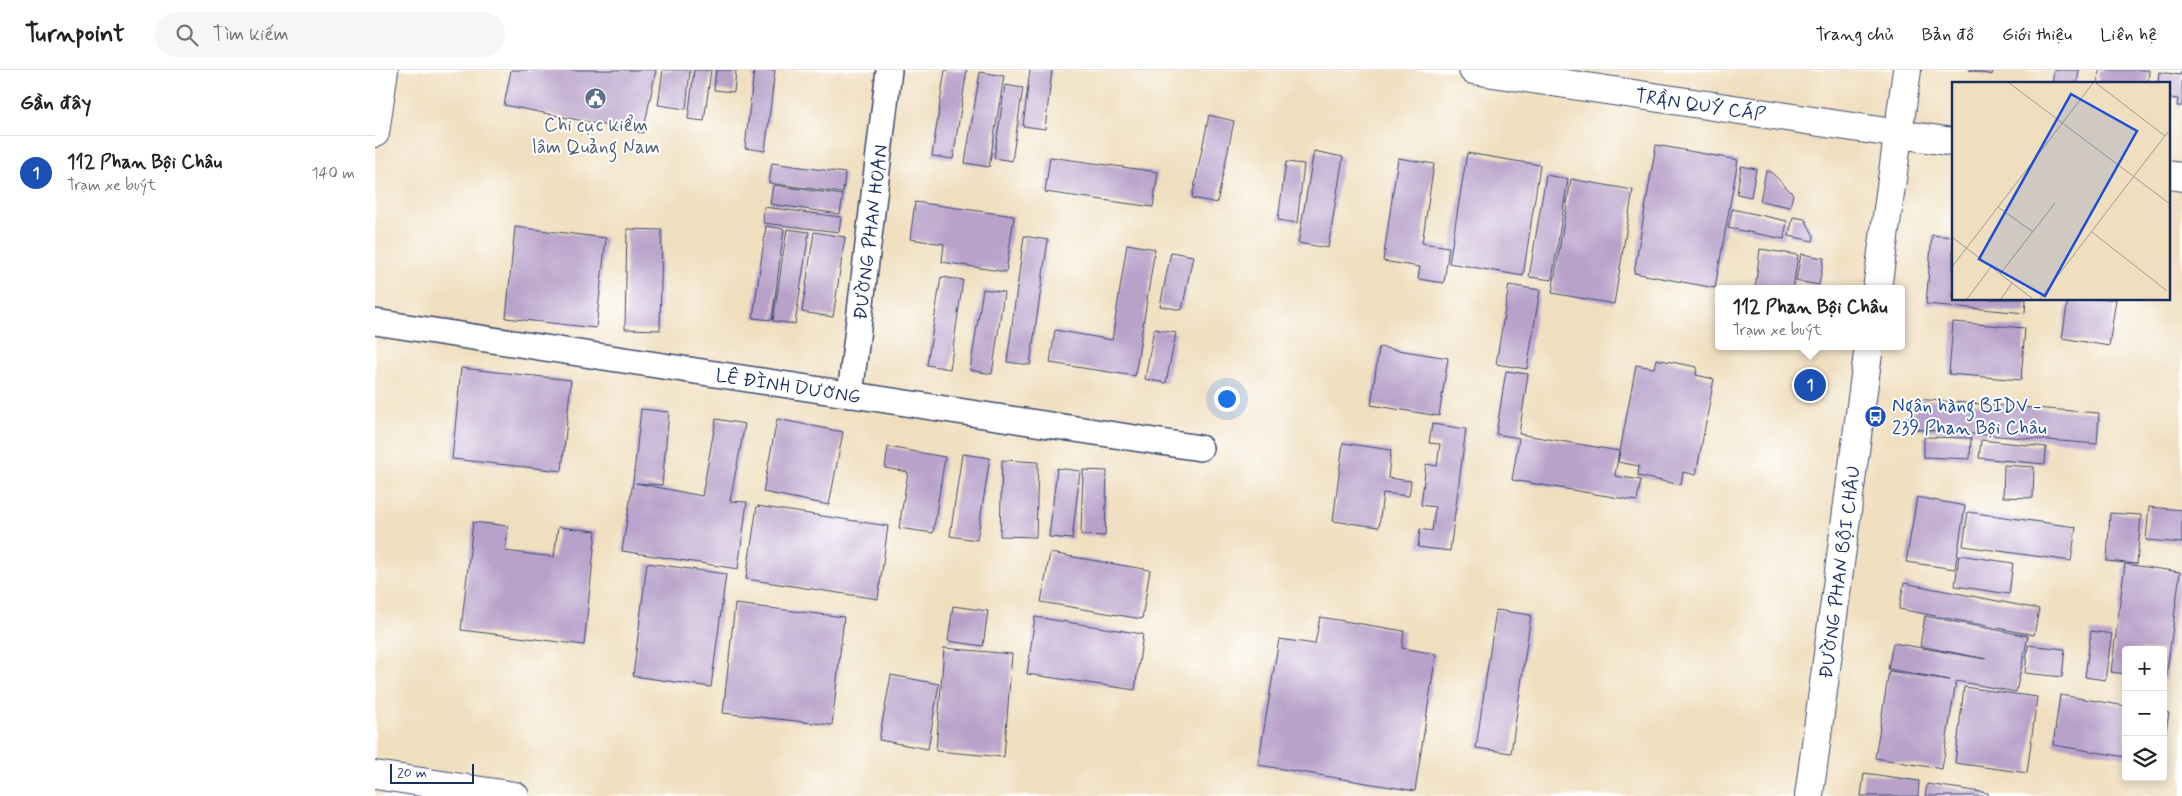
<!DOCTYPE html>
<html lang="vi">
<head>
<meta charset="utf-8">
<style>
	:root { --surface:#fff; --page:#f6f6f6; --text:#222; --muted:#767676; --line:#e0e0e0; --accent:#0b8043 }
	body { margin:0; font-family:Mynerve,sans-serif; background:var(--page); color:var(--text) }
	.controls { position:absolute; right:15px; bottom:15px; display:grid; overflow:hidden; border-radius:5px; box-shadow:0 2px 12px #0003 }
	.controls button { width:45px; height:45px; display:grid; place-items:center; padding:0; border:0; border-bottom:1px solid var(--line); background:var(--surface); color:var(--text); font:25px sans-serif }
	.scale { position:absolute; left:15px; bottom:12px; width:84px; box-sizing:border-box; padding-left:5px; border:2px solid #1b2f5e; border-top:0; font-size:14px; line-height:18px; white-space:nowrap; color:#1b2f5e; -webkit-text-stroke:4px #fff; paint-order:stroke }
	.you { position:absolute; left:851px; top:328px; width:18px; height:18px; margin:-12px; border:4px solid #fff; border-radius:50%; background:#1a73e8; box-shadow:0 0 0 8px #1a73e833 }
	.badge { display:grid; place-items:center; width:32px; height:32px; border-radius:50%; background:var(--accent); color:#fff; font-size:16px; font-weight:700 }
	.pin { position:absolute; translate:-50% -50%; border:2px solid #fff; box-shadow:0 1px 5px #0006 }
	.popup { position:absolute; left:1340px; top:215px; width:190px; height:65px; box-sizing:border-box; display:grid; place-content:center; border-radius:5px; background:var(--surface); filter:drop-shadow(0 1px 4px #0005); font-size:16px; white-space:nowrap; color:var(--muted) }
	.popup b { font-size:19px; color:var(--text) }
	.popup::after { content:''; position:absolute; left:50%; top:100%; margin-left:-10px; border:10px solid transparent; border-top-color:var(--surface) }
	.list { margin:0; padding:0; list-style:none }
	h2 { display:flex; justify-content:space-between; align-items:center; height:65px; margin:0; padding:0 20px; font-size:21px }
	h2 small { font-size:16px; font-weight:400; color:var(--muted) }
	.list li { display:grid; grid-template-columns:32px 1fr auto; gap:15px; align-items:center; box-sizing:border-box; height:75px; padding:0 20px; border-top:1px solid var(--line) }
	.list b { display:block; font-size:19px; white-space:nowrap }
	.list p { margin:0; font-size:16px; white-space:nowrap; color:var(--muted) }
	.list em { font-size:16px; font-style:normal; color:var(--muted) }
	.icon { flex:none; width:28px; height:28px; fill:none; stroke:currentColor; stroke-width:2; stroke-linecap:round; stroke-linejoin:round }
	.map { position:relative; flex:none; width:1807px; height:726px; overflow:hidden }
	header { display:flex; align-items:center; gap:30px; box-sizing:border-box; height:70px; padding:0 25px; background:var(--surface); border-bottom:1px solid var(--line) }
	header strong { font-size:24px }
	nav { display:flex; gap:28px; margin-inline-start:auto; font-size:18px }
	.search { width:350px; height:45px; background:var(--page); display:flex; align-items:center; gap:12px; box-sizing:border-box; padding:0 18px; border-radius:28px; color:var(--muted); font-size:19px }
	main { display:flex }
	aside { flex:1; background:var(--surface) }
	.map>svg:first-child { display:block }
	.building { fill:#b9a2ca }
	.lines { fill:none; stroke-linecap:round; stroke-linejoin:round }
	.minor-casing { stroke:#3b496d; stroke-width:28 }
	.tertiary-casing { stroke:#3b496d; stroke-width:30 }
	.secondary-casing { stroke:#3b496d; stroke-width:30 }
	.primary-casing { stroke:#3b496d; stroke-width:30 }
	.minor { stroke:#fff; stroke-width:25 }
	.tertiary { stroke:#fff; stroke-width:28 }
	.secondary { stroke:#fff; stroke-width:28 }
	.primary { stroke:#fff; stroke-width:28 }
	.labels { text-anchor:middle; stroke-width:4; stroke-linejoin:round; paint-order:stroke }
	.street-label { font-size:19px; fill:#1b2f5e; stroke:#fff }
	.service-label { font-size:19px; fill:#4e5e75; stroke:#fff }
	.transit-label { font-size:19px; fill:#164399; stroke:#fff; text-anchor:start }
	.inset-road { fill:none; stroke:#9b9998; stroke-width:1 }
	.view { fill:#1d4ed8; fill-opacity:0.15; stroke:#1d4ed8; stroke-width:2.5 }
	.inset-edge { fill:none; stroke:#1b2f5e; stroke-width:2.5 }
</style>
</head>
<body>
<header>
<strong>Turnpoint</strong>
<div class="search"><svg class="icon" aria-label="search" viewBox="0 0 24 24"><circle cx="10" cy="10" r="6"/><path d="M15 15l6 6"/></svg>Tìm kiếm</div>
<nav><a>Trang chủ</a><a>Bản đồ</a><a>Giới thiệu</a><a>Liên hệ</a></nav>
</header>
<main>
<aside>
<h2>Gần đây<small></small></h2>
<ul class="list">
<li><span class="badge" style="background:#1a4fb4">1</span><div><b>112 Phan Bội Châu</b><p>Trạm xe buýt</p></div><em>140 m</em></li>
</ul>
</aside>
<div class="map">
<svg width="1807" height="726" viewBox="0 0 1807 726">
	<rect width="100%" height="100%" fill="#fff"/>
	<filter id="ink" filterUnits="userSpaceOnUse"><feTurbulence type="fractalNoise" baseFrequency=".02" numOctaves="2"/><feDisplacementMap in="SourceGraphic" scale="10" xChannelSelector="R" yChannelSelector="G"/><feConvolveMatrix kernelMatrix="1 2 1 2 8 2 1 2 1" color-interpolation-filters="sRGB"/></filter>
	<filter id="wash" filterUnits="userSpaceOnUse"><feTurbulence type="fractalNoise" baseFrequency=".0096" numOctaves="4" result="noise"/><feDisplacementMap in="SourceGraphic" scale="20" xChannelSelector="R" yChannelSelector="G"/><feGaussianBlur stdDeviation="1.12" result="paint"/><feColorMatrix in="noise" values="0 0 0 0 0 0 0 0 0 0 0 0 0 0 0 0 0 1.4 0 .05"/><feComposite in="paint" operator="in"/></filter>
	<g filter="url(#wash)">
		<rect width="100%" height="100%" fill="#f0dfbf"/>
		<g id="blocks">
			<g class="building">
				<polygon points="136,0 281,0 268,63 129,35"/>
				<polygon points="288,0 315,0 311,39 283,35"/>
				<polygon points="319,0 336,0 329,51 313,49"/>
				<polygon points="341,0 361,0 359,22 339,20"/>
				<polygon points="379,0 400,0 390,81 370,78"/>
				<polygon points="570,0 592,0 578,89 557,86"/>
				<polygon points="655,0 677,0 670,59 648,56"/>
				<polygon points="1594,0 1618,0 1617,5"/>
				<polygon points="1679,0 1704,0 1702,14 1677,14"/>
				<polygon points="1724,0 1774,0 1773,14 1723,14"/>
				<polygon points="1806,1 1807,1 1807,36 1802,36 1803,29 1793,28 1793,14 1783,14 1784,2 1805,5"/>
				<polygon points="605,2 629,6 614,97 590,93"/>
				<polygon points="630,15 648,18 637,91 619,88"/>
				<polygon points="834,45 859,51 842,133 817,128"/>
				<polygon points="1281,75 1363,90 1340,218 1259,203"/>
				<polygon points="939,81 968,87 953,178 923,173"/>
				<polygon points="1092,83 1165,95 1148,206 1074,193"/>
				<polygon points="675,87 783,102 778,137 670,122"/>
				<polygon points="1023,88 1059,94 1047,173 1074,177 1069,213 1043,209 1045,197 1008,191"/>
				<polygon points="911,92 929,94 922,153 903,150"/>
				<polygon points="397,93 470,103 468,123 394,113"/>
				<polygon points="1366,96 1381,99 1376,127 1362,124"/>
				<polygon points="1391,101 1396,102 1418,124 1415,137 1385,131"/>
				<polygon points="1171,105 1193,109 1177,210 1154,207"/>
				<polygon points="1196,109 1258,120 1239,234 1177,223"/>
				<polygon points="398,115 468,125 465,144 395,134"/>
				<polygon points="540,132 639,146 631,202 567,192 569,174 535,169"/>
				<polygon points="389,137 466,147 464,162 388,153"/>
				<polygon points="1357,139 1412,151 1409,169 1353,158"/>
				<polygon points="1418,147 1430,149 1439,166 1438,171 1414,166"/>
				<polygon points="391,156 409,159 397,250 378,248"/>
				<polygon points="140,157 231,168 221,258 131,248"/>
				<polygon points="252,159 287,160 285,260 250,259"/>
				<polygon points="412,159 434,162 420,254 398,251"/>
				<polygon points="439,162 470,167 458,247 427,242"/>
				<polygon points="1557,165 1578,167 1578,229 1651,229 1650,243 1551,234"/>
				<polygon points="649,166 673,170 655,295 632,292"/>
				<polygon points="752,174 780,179 760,306 675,293 680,260 737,270"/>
				<polygon points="1385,179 1423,185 1418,219 1380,219"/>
				<polygon points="796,182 818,186 807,240 785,236"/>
				<polygon points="1426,184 1449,188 1444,215 1421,211"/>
				<polygon points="566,207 588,210 575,299 552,295"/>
				<polygon points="1134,215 1165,220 1152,299 1121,294"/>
				<polygon points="608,219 629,222 617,304 595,300"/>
				<polygon points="1693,229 1741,229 1734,276 1687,268"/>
				<polygon points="1578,252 1650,258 1646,310 1574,304"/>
				<polygon points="779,259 801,263 791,313 770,309"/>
				<polygon points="1004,277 1073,288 1064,346 996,335"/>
				<polygon points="1281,289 1322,297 1321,305 1339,309 1321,405 1308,402 1306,415 1263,406 1264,396 1243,392 1261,295 1279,298"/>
				<polygon points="86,298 196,310 187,401 77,389"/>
				<polygon points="1131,301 1153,304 1144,364 1244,381 1240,406 1266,410 1262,431 1137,410 1144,368 1121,364"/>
				<polygon points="1540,329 1724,343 1722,374 1538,359"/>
				<polygon points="266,339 294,342 287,415 261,413 327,426 341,349 370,354 355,431 372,432 363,499 247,481 258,412"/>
				<polygon points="402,349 468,362 454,435 388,422"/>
				<polygon points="1057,354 1091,359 1075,481 1043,477 1045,459 1057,461 1060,437 1046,435 1051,394 1062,396 1065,374 1054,373"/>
				<polygon points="1549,367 1596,368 1595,389 1549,387"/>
				<polygon points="1606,370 1671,377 1670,394 1604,388"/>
				<polygon points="968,373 1016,380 1013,408 1036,411 1034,426 1008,423 1004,457 958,451"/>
				<polygon points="513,377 570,387 558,463 524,458 533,402 510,398"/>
				<polygon points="587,384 615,388 602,470 575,466"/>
				<polygon points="627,390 663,392 661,467 625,466"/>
				<polygon points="1629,395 1659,397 1658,428 1628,427"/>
				<polygon points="682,398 705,401 697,469 674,467"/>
				<polygon points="708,400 732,401 730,466 706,465"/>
				<polygon points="1542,427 1590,436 1580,499 1531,492"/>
				<polygon points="382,436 513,456 503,529 371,509"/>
				<polygon points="1774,437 1807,440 1807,473 1771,470"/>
				<polygon points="1593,442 1701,457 1696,491 1588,476"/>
				<polygon points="1735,443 1766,445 1762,494 1732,491"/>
				<polygon points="98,452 133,456 130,481 179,487 183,457 221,461 209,575 86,560"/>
				<polygon points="675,483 775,500 767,549 666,532"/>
				<polygon points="1584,485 1638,493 1634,524 1580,516"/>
				<polygon points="272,493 351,504 336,617 258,606"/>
				<polygon points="1750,494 1805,502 1791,610 1788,610 1788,580 1751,580 1751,604 1736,602"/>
				<polygon points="1529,513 1664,539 1659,565 1524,539"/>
				<polygon points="360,534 469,547 457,655 348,643"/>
				<polygon points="578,536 613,541 608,576 573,571"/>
				<polygon points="1121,540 1156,545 1136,683 1101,678"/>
				<polygon points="1550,546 1653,566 1641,622 1581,611 1567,699 1500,688 1514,601 1575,610 1513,599 1518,573 1611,589 1545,576"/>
				<polygon points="660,547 768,564 760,620 652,604"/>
				<polygon points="945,547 1029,561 1027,578 1061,584 1040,721 883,695 904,569 940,574"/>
				<polygon points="1716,561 1737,564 1730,610 1710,607"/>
				<polygon points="1653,575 1690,579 1687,607 1650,603"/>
				<polygon points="569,578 637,584 629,687 561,681"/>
				<polygon points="516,605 564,614 553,679 504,670"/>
				<polygon points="1589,617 1662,627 1652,703 1580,693"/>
				<polygon points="1685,625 1751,636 1751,687 1678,675"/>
				<polygon points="1788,642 1794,643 1789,673 1788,673"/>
				<polygon points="1489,703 1544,711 1543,726 1486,726"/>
				<polygon points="1552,714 1613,723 1613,726 1550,726"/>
			</g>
		</g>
	</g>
	<g filter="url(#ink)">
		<use href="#blocks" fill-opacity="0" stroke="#3b496d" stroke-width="1"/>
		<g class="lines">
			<defs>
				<g id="minor">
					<path id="s1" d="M 0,252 L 825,378"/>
					<path id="s2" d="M 475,325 L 514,0"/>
				</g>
				<g id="tertiary">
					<path id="s3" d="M 1098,0 L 1578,72"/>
					<polyline points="0,63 9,0"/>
					<polyline points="1793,105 1807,107"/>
				</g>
				<polyline id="secondary" points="0,705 140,726"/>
				<g id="primary">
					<polyline points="1502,219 1532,0"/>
					<path id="s4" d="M 1434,726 L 1494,276"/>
				</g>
			</defs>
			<use href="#minor" class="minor-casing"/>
			<use href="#tertiary" class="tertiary-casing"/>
			<use href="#secondary" class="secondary-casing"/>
			<use href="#primary" class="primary-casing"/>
			<use href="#minor" class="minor"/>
			<use href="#tertiary" class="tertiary"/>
			<use href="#secondary" class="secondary"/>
			<use href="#primary" class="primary"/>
		</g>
	</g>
	<defs>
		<symbol id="civic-disc" viewBox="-11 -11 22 22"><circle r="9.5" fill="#5c6f8a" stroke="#fff"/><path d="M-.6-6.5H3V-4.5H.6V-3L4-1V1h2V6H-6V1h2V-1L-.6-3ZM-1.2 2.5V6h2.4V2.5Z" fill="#fff"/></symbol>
		<symbol id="bus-disc" viewBox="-11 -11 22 22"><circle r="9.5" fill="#1a4fb4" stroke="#fff"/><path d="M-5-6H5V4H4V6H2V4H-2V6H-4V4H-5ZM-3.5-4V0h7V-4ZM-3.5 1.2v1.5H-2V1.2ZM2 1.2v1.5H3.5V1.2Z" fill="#fff"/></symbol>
	</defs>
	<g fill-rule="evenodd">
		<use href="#civic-disc" x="208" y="16" width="25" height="25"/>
		<use href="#bus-disc" x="1488" y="334" width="25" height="25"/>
	</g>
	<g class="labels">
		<g class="street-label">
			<text dy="7" stroke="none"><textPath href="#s3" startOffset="230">TRẦN QUÝ CÁP</textPath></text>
			<text dy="7" stroke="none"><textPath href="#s2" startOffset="164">ĐƯỜNG PHAN HOAN</textPath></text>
			<text dy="7" stroke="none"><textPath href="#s1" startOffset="418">LÊ ĐÌNH DƯƠNG</textPath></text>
			<text dy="7" stroke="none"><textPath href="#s4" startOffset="226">ĐƯỜNG PHAN BỘI CHÂU</textPath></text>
		</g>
		<g class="service-label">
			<text x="221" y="61">Chi cục kiểm<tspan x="221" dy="22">lâm Quảng Nam</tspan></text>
		</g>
		<g class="transit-label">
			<text x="1517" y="342">Ngân hàng BIDV -<tspan x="1517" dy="22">239 Phan Bội Châu</tspan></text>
		</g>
	</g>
	<g transform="translate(1577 12)">
		<rect width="218" height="218" fill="#f0dfbf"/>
		<path class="inset-road" d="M 57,1 L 218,122M 144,1 L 213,54M 182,94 L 216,50M 46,125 L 81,150M 140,150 L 215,209M 0,155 L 81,217M 0,185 L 141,1M 48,192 L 103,121M 15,217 L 39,185M 49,217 L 60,201M 88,217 L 182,94"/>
		<path class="view" d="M 119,12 L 185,49 L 93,214 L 27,177 Z"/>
		<rect width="218" height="218" class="inset-edge"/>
	</g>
</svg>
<div class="controls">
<button>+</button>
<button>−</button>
<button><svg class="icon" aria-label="layers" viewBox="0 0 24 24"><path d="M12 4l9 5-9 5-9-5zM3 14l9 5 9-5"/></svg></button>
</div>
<div class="scale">20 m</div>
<div class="you"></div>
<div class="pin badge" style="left:1435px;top:315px;background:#1a4fb4">1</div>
<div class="popup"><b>112 Phan Bội Châu</b>Trạm xe buýt</div>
</div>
</main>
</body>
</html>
